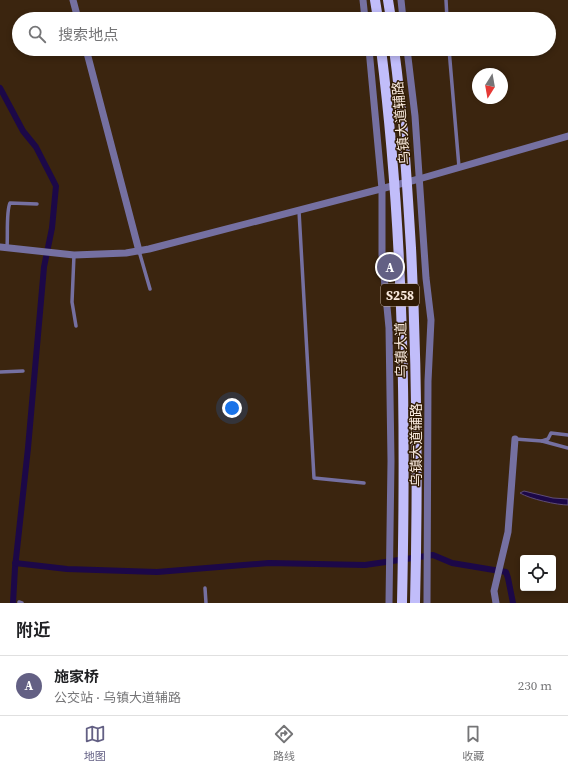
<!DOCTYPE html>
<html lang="zh">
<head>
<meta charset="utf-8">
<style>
	:root { --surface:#fff; --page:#f6f6f6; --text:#202124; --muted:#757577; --line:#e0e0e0; --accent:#636084 }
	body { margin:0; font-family:"Source Serif 4","Noto Sans SC",serif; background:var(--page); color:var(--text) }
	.controls { position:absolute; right:12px; bottom:12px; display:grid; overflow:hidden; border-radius:4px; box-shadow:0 2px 6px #0003 }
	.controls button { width:36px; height:36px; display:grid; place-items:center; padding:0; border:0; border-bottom:1px solid var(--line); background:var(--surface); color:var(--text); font:20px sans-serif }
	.compass { position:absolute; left:472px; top:68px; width:36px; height:36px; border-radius:50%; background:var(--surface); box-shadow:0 2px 6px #0003; rotate:191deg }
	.you { position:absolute; left:232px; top:408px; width:14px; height:14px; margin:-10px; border:3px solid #fff; border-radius:50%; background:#1a73e8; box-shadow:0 0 0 6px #1a73e833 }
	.badge { display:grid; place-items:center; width:26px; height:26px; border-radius:50%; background:var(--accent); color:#fff; font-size:13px; font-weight:700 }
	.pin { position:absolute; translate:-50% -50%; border:2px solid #fff; box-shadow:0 1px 4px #0006 }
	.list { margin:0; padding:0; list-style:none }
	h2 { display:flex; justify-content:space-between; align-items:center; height:52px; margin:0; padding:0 16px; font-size:17px }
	h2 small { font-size:13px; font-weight:400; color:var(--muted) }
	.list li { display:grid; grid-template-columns:26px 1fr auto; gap:12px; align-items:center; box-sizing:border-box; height:60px; padding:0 16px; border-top:1px solid var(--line) }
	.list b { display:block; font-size:15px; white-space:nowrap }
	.list p { margin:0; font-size:13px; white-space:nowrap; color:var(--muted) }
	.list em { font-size:13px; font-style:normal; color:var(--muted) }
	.icon { flex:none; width:22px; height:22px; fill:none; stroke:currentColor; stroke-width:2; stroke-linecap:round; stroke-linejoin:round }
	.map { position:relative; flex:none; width:568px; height:603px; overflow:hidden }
	.search { position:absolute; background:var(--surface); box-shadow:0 2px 6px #0003; left:12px; right:12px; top:12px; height:44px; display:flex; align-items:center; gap:10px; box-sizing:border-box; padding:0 14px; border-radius:22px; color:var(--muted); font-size:15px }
	.sheet { height:112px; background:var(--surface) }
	nav { display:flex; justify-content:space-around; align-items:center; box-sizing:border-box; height:56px; border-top:1px solid var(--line); background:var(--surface); font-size:11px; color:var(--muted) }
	nav a { display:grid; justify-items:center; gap:2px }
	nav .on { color:var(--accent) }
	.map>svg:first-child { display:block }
	.water { fill:#1c0848; stroke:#5e4c75 }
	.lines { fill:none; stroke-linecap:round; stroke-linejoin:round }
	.canal { stroke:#1c0848; stroke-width:6 }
	.service { stroke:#7570a1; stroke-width:3.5 }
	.minor { stroke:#7570a1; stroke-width:7 }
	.primary { stroke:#c1bdfa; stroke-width:10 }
	.labels { text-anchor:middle; stroke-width:3; stroke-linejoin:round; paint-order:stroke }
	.shield { fill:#301b05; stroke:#bdac9d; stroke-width:1 }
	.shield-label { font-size:13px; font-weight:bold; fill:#f9eade }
	.street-label { font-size:14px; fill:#f9eade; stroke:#301b05 }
</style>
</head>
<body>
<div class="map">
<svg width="568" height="603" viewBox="0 0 568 603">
	<rect width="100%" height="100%" fill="#3b250f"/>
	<path class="water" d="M 524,491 L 553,498 L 568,499 L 568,505 C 557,505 530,499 520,493 Z"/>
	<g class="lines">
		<g class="canal">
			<polyline points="0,88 23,131 36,147 56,186 52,228 44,267 28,448 15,568 13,603"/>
			<polyline points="15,563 67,569 157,572 269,563 365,565 433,555 452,563 506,572 508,578 513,603"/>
		</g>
		<g class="service">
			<polyline points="446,0 447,19"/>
			<polyline points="449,49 459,167"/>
			<polyline points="299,211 314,478 364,483"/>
			<path d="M 7,247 C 8,236 6,211 10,203 L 37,204"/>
			<polyline points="139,251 150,289"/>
			<polyline points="74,255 72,302 76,326"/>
			<polyline points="0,372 23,371"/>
			<polyline points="515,439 542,441 548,439 551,433 568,435"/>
			<polyline points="542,441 568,448"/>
			<polyline points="205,588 206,603"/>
			<polyline points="19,602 22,603"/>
		</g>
		<g class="minor">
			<polyline points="73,0 78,19"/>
			<polyline points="363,0 365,19"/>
			<polyline points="401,0 403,19"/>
			<polyline points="86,49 139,251"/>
			<polyline points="369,49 382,189 382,255 389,328 391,461 389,603"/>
			<polyline points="407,49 415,116 426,278 431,320 428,381 427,603"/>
			<polyline points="0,247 74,255 126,253 149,249 419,179 568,136"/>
			<polyline points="496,603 494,591 508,532 515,439"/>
		</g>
		<g class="primary">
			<polyline points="375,0 378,19"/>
			<polyline points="388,0 391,19"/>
			<path d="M 381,49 C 404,232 406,419 402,603"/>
			<path d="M 394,49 C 403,115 407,182 411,248 C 417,367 418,485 415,603"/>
		</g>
	</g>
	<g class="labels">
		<rect class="shield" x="381" y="284" width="38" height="22" rx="3"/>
		<g class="shield-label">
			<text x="400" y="300">S258</text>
		</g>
		<g class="street-label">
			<text transform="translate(401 123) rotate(-95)" y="5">乌镇大道辅路</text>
			<text transform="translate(401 350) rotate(-91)" y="5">乌镇大道</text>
			<text transform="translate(416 445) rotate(-90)" y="5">乌镇大道辅路</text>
		</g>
	</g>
</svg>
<div class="controls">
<button><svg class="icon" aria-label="locate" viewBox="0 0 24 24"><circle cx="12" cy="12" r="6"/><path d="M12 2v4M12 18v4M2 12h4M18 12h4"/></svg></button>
</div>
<svg class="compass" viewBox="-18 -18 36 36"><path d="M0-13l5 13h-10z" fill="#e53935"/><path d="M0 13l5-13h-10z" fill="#757577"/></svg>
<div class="you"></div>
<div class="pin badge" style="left:390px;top:267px">A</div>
<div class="search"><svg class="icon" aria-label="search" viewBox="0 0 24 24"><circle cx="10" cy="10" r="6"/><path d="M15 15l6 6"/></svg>搜索地点</div>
</div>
<section class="sheet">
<h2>附近<small></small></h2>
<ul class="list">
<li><span class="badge">A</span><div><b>施家桥</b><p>公交站 · 乌镇大道辅路</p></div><em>230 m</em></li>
</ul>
</section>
<nav>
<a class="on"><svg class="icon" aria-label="map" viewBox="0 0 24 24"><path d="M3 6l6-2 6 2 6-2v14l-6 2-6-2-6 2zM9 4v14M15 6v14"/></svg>地图</a>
<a><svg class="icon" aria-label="directions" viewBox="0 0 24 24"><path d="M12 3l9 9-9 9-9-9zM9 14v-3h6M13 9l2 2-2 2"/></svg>路线</a>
<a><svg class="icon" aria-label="saved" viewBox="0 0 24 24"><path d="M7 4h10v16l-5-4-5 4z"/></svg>收藏</a>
</nav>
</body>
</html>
